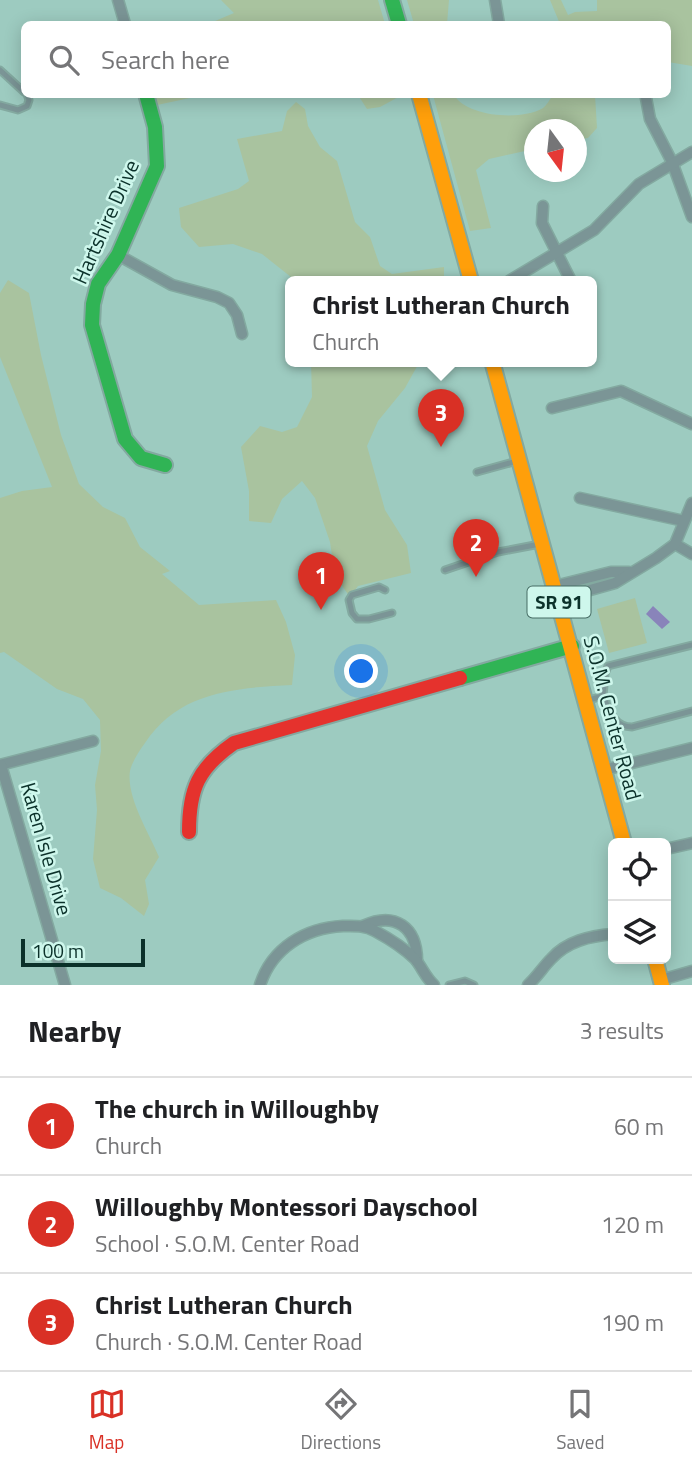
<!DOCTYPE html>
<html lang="en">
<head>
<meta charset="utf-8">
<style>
	:root { --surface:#fff; --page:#f6f6f6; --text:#202124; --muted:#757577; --line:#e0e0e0; --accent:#d93025 }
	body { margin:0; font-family:"Titillium Web",sans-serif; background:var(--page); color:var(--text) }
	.controls { position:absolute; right:21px; bottom:21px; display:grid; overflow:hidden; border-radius:10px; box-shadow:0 4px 18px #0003 }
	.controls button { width:63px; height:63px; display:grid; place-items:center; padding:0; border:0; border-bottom:2px solid var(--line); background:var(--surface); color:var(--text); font:35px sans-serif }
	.compass { position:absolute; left:524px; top:119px; width:63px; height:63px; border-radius:50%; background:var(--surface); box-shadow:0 4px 18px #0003; rotate:165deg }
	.scale { position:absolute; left:21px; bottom:18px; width:124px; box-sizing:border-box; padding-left:7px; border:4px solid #0b312a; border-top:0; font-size:19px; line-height:24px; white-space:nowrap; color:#0b312a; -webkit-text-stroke:5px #cef7ec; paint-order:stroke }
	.you { position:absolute; left:362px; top:672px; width:24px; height:24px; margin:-18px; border:5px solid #fff; border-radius:50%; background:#1a73e8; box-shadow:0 0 0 10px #1a73e833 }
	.badge { display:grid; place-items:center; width:46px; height:46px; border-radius:50%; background:var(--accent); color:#fff; font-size:23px; font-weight:700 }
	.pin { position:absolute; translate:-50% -58px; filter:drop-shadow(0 2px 4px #0008) }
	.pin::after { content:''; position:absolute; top:37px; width:24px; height:21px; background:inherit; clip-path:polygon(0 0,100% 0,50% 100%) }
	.popup { position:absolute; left:285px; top:276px; width:312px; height:91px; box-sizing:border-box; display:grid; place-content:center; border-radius:10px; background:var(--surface); filter:drop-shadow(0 2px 5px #0005); font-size:23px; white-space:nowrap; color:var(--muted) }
	.popup b { font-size:26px; color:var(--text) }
	.popup::after { content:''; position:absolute; left:50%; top:100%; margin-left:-14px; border:14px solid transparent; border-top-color:var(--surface) }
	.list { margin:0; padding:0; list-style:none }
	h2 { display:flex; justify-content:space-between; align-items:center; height:91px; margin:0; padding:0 28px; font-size:30px }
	h2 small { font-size:23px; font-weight:400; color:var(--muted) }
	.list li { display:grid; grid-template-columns:46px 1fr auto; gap:21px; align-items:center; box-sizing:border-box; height:98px; padding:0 28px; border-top:2px solid var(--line) }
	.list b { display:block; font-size:26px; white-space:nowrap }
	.list p { margin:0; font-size:23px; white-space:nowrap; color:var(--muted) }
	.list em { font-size:23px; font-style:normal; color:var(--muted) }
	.icon { flex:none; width:38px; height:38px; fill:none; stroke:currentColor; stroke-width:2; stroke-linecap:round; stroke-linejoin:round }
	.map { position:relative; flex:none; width:692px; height:985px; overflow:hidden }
	.search { position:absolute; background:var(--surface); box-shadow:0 4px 18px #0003; left:21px; right:21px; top:21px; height:77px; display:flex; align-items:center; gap:18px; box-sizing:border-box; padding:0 24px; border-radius:10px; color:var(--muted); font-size:26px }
	.sheet { height:385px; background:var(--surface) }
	nav { display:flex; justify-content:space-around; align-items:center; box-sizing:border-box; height:98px; border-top:2px solid var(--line); background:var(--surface); font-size:19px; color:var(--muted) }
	nav a { display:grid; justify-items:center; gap:4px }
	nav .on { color:var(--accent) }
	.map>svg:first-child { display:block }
	.green { fill:#a9c39f }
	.water { fill:#8984ba }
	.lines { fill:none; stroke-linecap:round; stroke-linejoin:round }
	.lane-casing { stroke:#83a9a0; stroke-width:9 }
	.street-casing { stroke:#83a9a0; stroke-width:13 }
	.fast-casing { stroke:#83a9a0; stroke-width:18 }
	.slow-casing { stroke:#83a9a0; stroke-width:18 }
	.jam-casing { stroke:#83a9a0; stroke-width:18 }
	.lane { stroke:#7b9596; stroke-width:5 }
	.street { stroke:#7b9596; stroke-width:10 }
	.fast { stroke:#30b455; stroke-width:14 }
	.slow { stroke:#ff9f0a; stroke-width:14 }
	.jam { stroke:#e5322d; stroke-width:14 }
	.labels { text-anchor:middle; stroke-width:5; stroke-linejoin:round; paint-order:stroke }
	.shield { fill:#cef7ec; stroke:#466c64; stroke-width:2 }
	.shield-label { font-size:19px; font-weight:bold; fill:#0b312a }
	.street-label { font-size:21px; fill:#0b312a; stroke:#cef7ec }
</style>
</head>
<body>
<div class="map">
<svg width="692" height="985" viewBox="0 0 692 985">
	<rect width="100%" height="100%" fill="#9dcbc0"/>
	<g class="green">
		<polygon points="221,0 378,0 385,24 208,24 234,13"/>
		<polygon points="407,0 449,0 447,24 414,24"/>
		<polygon points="550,0 561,0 568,15 575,12 597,11 597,0 692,0 692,66 668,62 668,24 560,24"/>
		<polygon points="154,94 204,94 204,95 157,105"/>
		<polygon points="404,94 380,107 367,109 358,95"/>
		<path d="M 433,95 L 454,95 C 467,117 522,121 543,108 C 547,105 550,99 553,95 L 595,95 L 597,128 L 588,138 L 577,140 L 576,130 L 534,130 L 534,149 L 489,159 L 476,170 L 491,228 L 470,231 Z"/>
		<polygon points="296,102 305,109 308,126 320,147 337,161 355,222 370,237 380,266 392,274 444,267 444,281 296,281 262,254 233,244 199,247 181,227 179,208 238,189 249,181 237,139 282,131 287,111"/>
		<path d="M 8,280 L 29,293 L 41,355 L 61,435 L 79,484 L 103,507 L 125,518 L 140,547 L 170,571 L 162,574 L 199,605 L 276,600 L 286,622 L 295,655 L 292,685 C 236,688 179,691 145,743 C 139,751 132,762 130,771 C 126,797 149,833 159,857 L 145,880 L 149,904 L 144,916 L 121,898 L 100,888 L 93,859 L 97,810 L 95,785 L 101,751 L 100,720 L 83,699 L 57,689 L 4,652 L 0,653 L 0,498 L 22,491 L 52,487 L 0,357 L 0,293 Z"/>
		<polygon points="311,361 420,361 405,388 378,421 367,446 385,510 407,545 411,573 358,586 350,597 335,576 330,542 315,498 302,481 282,499 271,523 249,521 249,491 241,447 260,426 282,432 297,427 312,397"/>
		<polygon points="635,598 647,643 609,653 597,609"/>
	</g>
	<polygon class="water" points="653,606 670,622 662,629 646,614"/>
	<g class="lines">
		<defs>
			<g id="lane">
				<polyline points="0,70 24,92"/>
				<polyline points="0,105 18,110 27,106 29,100 27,94"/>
				<polyline points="477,472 517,461"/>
				<polyline points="445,570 498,552 540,544"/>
				<polyline points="385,590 379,587 352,595 349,600 352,613 357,619 369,619 392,613"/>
				<path d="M 603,696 C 609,710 614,727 632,727 L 692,711"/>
				<polyline points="589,700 603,696 605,674 608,666 692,645"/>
				<polyline points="449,985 465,981 474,985"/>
			</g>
			<g id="street">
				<polyline points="118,0 125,24"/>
				<polyline points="495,0 499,24"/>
				<polyline points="646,98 650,119 672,162 692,217"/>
				<polyline points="543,206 542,223 571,281"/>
				<polyline points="118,255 172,285 217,297 229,303 237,315 242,334"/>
				<polyline points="509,281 594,230 639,184 692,152"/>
				<polyline points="552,408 621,391 692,424"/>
				<polyline points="580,498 684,521"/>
				<polyline points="675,544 692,554"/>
				<polyline points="555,586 611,572 629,572"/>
				<polyline points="558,599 615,583 656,558 675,544 692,503"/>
				<polyline points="0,765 93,741"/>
				<polyline points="1,765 65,985"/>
				<polyline points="604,770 692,748"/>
				<polyline points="666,849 692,843"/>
				<path d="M 363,926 C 395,911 417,927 417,961"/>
				<polyline points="661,980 692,971"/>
				<path d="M 260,985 C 272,948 305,928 343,926 C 355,926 364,925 375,931 C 388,938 404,948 415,959 C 422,967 425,977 434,985"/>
				<path d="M 528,985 C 537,977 543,967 551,959 C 567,941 590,936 613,934"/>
			</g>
			<g id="fast">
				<polyline points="392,0 399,24"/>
				<polyline points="146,94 155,127 157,166 118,255 98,284 93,304 92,325 125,439 141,458 165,465"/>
				<polyline points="460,678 572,646"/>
			</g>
			<g id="slow">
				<polyline points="419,94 471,281"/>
				<polyline points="492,361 624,843"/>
				<polyline points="655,959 662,985"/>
			</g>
			<path id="jam" d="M 189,832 C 189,789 198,768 234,743 L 460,678"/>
		</defs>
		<use href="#lane" class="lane-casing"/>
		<use href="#street" class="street-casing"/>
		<use href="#fast" class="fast-casing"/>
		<use href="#slow" class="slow-casing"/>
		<use href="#jam" class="jam-casing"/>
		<use href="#lane" class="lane"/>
		<use href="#street" class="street"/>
		<use href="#fast" class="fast"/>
		<use href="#slow" class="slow"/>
		<use href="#jam" class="jam"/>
	</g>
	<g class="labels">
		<rect class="shield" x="527.5" y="586.5" width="63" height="31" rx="5"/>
		<g class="shield-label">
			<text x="559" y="609">SR 91</text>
		</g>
		<g class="street-label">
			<text transform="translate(106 222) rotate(-66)" y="7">Hartshire Drive</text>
			<text transform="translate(612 718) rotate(75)" y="7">S.O.M. Center Road</text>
			<text transform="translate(46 849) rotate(74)" y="7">Karen Isle Drive</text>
		</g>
	</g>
</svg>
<div class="controls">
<button><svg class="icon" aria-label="locate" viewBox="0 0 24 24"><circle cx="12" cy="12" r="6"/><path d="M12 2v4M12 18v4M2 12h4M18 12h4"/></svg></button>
<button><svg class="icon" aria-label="layers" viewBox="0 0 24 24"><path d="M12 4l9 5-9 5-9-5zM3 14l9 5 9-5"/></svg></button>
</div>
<svg class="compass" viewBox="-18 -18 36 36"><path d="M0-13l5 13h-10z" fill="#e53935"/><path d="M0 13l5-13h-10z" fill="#757577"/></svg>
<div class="scale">100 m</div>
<div class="you"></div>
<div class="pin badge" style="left:321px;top:610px">1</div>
<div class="pin badge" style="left:476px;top:577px">2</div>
<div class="pin badge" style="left:441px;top:447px">3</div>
<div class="popup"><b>Christ Lutheran Church</b>Church</div>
<div class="search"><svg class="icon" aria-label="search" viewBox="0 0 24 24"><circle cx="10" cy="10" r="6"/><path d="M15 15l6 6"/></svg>Search here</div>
</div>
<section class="sheet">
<h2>Nearby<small>3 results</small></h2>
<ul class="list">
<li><span class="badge">1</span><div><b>The church in Willoughby</b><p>Church</p></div><em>60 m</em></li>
<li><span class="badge">2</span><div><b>Willoughby Montessori Dayschool</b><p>School · S.O.M. Center Road</p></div><em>120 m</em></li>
<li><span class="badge">3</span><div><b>Christ Lutheran Church</b><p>Church · S.O.M. Center Road</p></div><em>190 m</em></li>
</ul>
</section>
<nav>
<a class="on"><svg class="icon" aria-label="map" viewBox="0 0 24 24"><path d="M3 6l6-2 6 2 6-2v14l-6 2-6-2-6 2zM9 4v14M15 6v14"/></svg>Map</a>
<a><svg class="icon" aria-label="directions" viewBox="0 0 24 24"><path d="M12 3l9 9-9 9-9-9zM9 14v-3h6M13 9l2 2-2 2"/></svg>Directions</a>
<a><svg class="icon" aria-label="saved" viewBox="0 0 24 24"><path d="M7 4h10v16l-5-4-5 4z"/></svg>Saved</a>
</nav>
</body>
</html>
